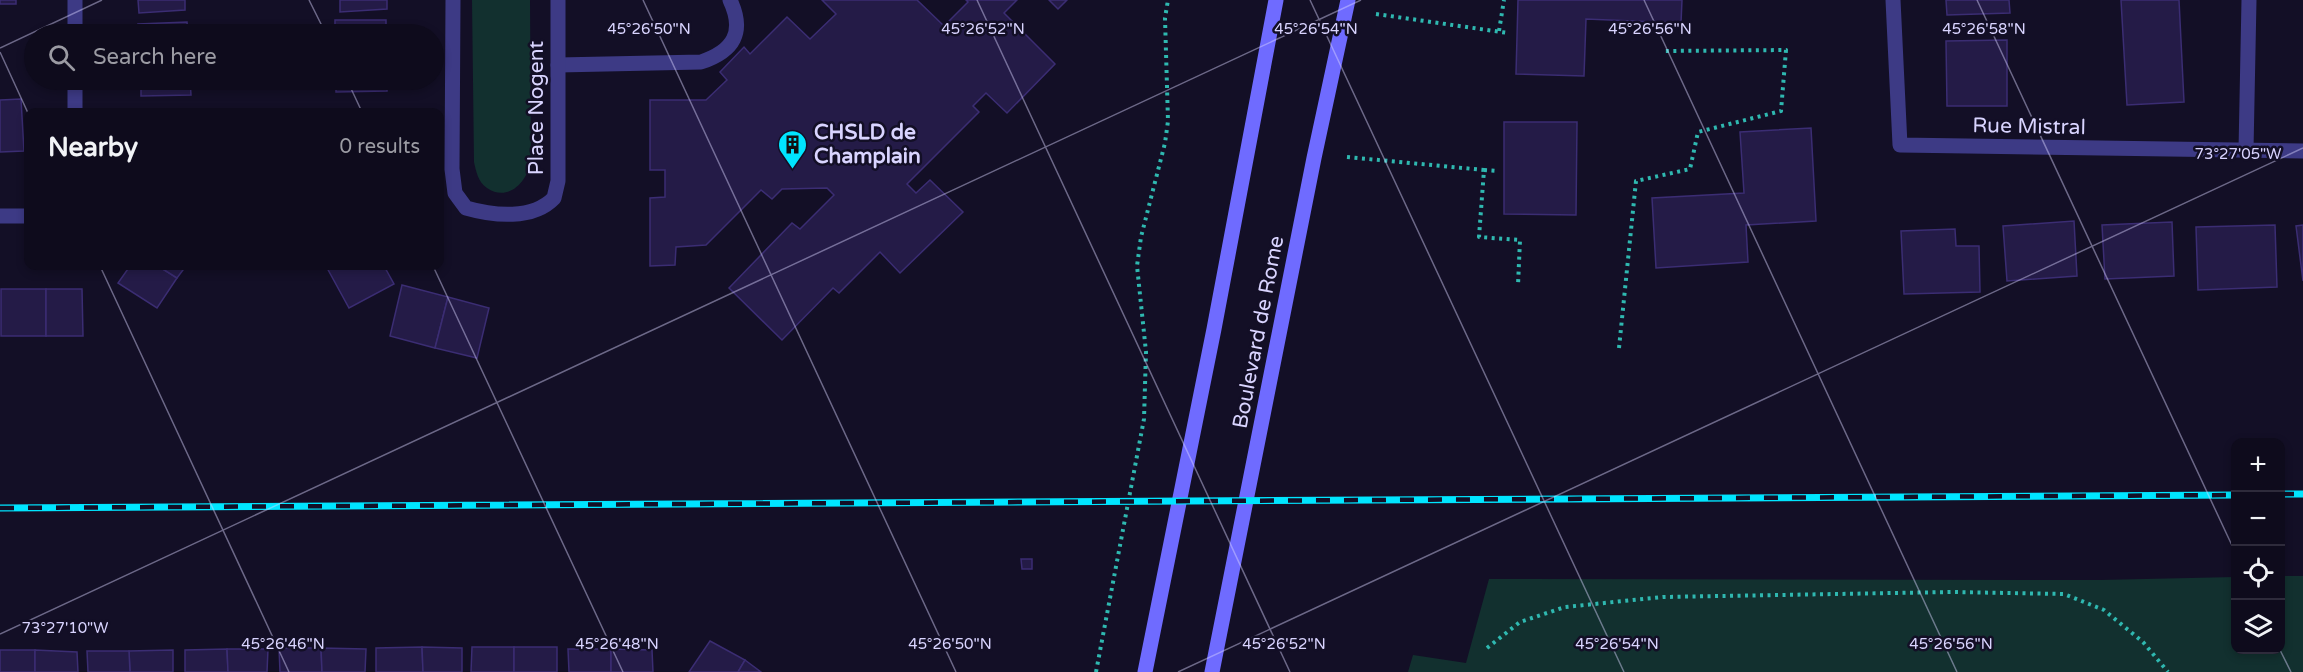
<!DOCTYPE html>
<html lang="en">
<head>
<meta charset="utf-8">
<style>
	:root { --surface:#0e0b1c; --page:#171425; --text:#f1f3f6; --muted:#9b9ba3; --line:#2e2b3b }
	body { margin:0; font-family:"Varela Round",sans-serif; background:var(--page); color:var(--text) }
	.controls { position:absolute; right:18px; bottom:18px; display:grid; overflow:hidden; border-radius:12px; box-shadow:0 3px 9px #0003 }
	.controls button { width:54px; height:54px; display:grid; place-items:center; padding:0; border:0; border-bottom:2px solid var(--line); background:var(--surface); color:var(--text); font:30px sans-serif }
	.list { margin:0; padding:0; list-style:none }
	h2 { display:flex; justify-content:space-between; align-items:center; height:78px; margin:0; padding:0 24px; font-size:26px }
	h2 small { font-size:20px; font-weight:400; color:var(--muted) }
	.icon { flex:none; width:33px; height:33px; fill:none; stroke:currentColor; stroke-width:2; stroke-linecap:round; stroke-linejoin:round }
	.map { position:relative; flex:none; width:2303px; height:672px; overflow:hidden }
	.search { position:absolute; background:var(--surface); box-shadow:0 3px 9px #0003; left:24px; top:24px; width:420px; height:66px; display:flex; align-items:center; gap:15px; box-sizing:border-box; padding:0 21px; border-radius:33px; color:var(--muted); font-size:22px }
	.panel { position:absolute; background:var(--surface); box-shadow:0 3px 9px #0003; left:24px; top:108px; width:420px; height:162px; border-radius:12px }
	.map>svg:first-child { display:block }
	.green { fill:#12302f }
	.building { fill:#241b47; stroke:#3b2d73; stroke-width:1.5 }
	.lines { fill:none; stroke-linecap:round; stroke-linejoin:round }
	.path { stroke:#2fb8b0; stroke-width:4; stroke-dasharray:3 4.5; stroke-linecap:butt }
	.lane { stroke:#3d3a85; stroke-width:15 }
	.street { stroke:#3d3a85; stroke-width:15 }
	.secondary { stroke:#6f6bff; stroke-width:15 }
	.rail-casing { stroke:#00e5ff; stroke-width:7 }
	.rail { stroke:#130f26; stroke-width:4.5; stroke-dasharray:14; stroke-linecap:butt }
	.ticks { fill:none; stroke:#d9d4ff; stroke-width:1.5; stroke-opacity:0.45 }
	.labels { text-anchor:middle; stroke-width:5; stroke-linejoin:round; paint-order:stroke }
	.street-label { font-size:21px; fill:#d9d4ff; stroke:#130f26 }
	.poi-label { font-size:21px; font-weight:bold; fill:#d9d4ff; stroke:#130f26; text-anchor:start }
	.ticks-label { font-size:15px; text-anchor:middle; fill:#d9d4ff; stroke:#130f26; stroke-width:5; stroke-linejoin:round; paint-order:stroke }
</style>
</head>
<body>
<div class="map">
<svg width="2303" height="672" viewBox="0 0 2303 672">
	<rect width="100%" height="100%" fill="#130f26"/>
	<g class="green">
		<path d="M 472,0 L 530,0 L 531,159 C 529,180 509,203 487,188 C 478,182 476,171 474,162 Z"/>
		<polygon points="2281,576 2303,576 2303,672 1408,672 1413,655 1466,663 1489,579 2100,580 2235,577 2236,650 2280,650"/>
	</g>
	<g class="building">
		<rect x="0" y="0" width="16" height="4"/>
		<polygon points="138,0 185,0 185,10 139,13"/>
		<polygon points="340,0 387,0 387,9 340,12"/>
		<polygon points="822,0 917,0 944,26 968,2 966,0 1017,0 1004,13 1055,64 1007,113 986,93 973,106 979,112 907,184 916,193 930,180 963,212 900,273 880,252 839,293 833,288 782,340 729,288 792,223 800,229 834,195 827,188 782,189 772,199 761,190 706,245 676,247 675,265 650,266 650,198 665,197 665,170 650,170 650,100 706,100 727,80 720,72 744,47 750,54 787,17 810,39 836,14"/>
		<polygon points="1049,0 1067,0 1058,9"/>
		<polygon points="1518,0 1682,0 1681,23 1586,19 1584,76 1516,74"/>
		<polygon points="1946,0 2009,0 2010,13 1947,15"/>
		<polygon points="2121,0 2179,0 2184,102 2127,105"/>
		<rect x="335" y="20" width="51" height="14"/>
		<polygon points="187,22 188,34 139,34 138,24"/>
		<polygon points="2007,40 2007,106 1947,106 1946,41"/>
		<polygon points="141,80 190,80 191,95 141,96"/>
		<polygon points="336,80 387,80 387,91 336,92"/>
		<polygon points="21,99 24,151 0,152 0,100"/>
		<polygon points="1504,122 1577,122 1576,215 1504,214"/>
		<polygon points="1811,128 1816,221 1746,225 1748,262 1656,268 1652,198 1744,193 1740,132"/>
		<polygon points="2074,221 2077,276 2007,281 2003,226"/>
		<polygon points="2172,222 2174,276 2105,279 2102,225"/>
		<polygon points="2275,225 2277,287 2198,290 2196,227"/>
		<polygon points="2303,225 2303,281 2296,226"/>
		<polygon points="1955,229 1956,246 1979,246 1980,292 1904,294 1901,231"/>
		<polygon points="130,266 158,266 177,278 157,308 118,283"/>
		<polygon points="158,266 186,266 177,278"/>
		<polygon points="326,266 384,266 394,284 349,308"/>
		<polygon points="402,285 448,297 435,348 390,336"/>
		<rect x="1" y="289" width="45" height="47"/>
		<polygon points="46,289 82,289 83,336 46,336"/>
		<polygon points="448,297 489,308 477,358 435,348"/>
		<polygon points="1021,559 1032,559 1032,569 1022,569"/>
		<polygon points="710,641 745,660 738,672 689,672"/>
		<polygon points="422,647 423,672 376,672 376,648"/>
		<polygon points="422,647 462,648 462,672 423,672"/>
		<polygon points="472,647 514,647 514,672 471,672"/>
		<rect x="514" y="647" width="43" height="25"/>
		<polygon points="279,648 321,648 322,672 280,672"/>
		<polygon points="321,648 366,649 365,672 322,672"/>
		<polygon points="227,649 228,672 185,672 185,650"/>
		<polygon points="227,649 268,649 267,672 228,672"/>
		<polygon points="568,649 611,649 611,672 569,672"/>
		<polygon points="611,649 652,650 653,672 611,672"/>
		<rect x="0" y="650" width="35" height="22"/>
		<polygon points="35,650 77,652 78,672 35,672"/>
		<polygon points="173,650 173,672 130,672 129,651"/>
		<polygon points="87,651 129,651 130,672 88,672"/>
		<polygon points="745,660 761,672 738,672"/>
	</g>
	<g class="lines">
		<g class="path">
			<polyline points="1376,14 1508,33"/>
			<polyline points="1499,31 1504,0"/>
			<polyline points="1347,157 1484,170 1479,237 1520,240 1518,285"/>
			<polyline points="1484,170 1498,171"/>
			<polyline points="1619,348 1636,181 1690,169 1698,132 1781,111 1786,50 1665,51"/>
			<polyline points="1487,648 1520,622 1565,607 1663,597 1952,592 2064,594 2104,610 2143,642 2168,672"/>
			<polyline points="1096,672 1144,419 1146,352 1137,266 1141,237 1165,143 1168,121 1165,18 1168,0"/>
		</g>
		<path class="lane" d="M 558,65 L 701,62 C 734,51 745,32 730,0"/>
		<g class="street">
			<polyline points="75,0 75,34"/>
			<path d="M 453,0 L 452,169 L 455,193 L 466,208 C 494,216 533,220 554,198 L 558,181 L 558,0"/>
			<polyline points="1893,0 1900,145 2303,151"/>
			<polyline points="75,80 75,112"/>
			<polyline points="2246,150 2249,0"/>
			<polyline points="0,216 28,216"/>
		</g>
		<g class="secondary">
			<polyline points="1145,672 1214,329 1276,0"/>
			<polyline points="1212,672 1314,158 1348,0"/>
		</g>
		<defs>
			<g id="rail">
				<polyline points="2280,494 2303,494"/>
				<polyline points="0,508 2236,495"/>
			</g>
		</defs>
		<use href="#rail" class="rail-casing"/>
		<use href="#rail" class="rail"/>
	</g>
	<path class="ticks" d="M 309,0 L 326,34M 643,0 L 956,672M 977,0 L 1290,672M 1310,0 L 1624,672M 1644,0 L 1957,672M 1977,0 L 2236,554M 0,48 L 102,0M 0,52 L 28,113M 347,80 L 362,112M 100,266 L 289,672M 433,266 L 623,672M 0,634 L 1361,0M 2280,650 L 2291,672M 1178,672 L 2303,148"/>
	<defs>
		<symbol id="building-pin" viewBox="-11 -11 22 30"><path d="M0 17L-7.5 6A9.5 9.5 0 1 1 7.5 6Z" fill="#00e5ff" stroke="#130f26"/><path d="M-4-6H4V6H1V3H-1V6H-4ZM-2.5-4.3h1.7v1.8h-1.7ZM.8-4.3h1.7v1.8H.8ZM-2.5-1h1.7V.8h-1.7ZM.8-1h1.7V.8H.8Z" fill="#111"/></symbol>
	</defs>
	<g fill-rule="evenodd">
		<use href="#building-pin" x="776" y="128" width="33" height="45"/>
	</g>
	<g class="labels">
		<g class="street-label">
			<text transform="translate(536 108) rotate(-90)" y="7">Place Nogent</text>
			<text transform="translate(2029 126) rotate(1)" y="7">Rue Mistral</text>
			<text transform="translate(1258 332) rotate(-79)" y="7">Boulevard de Rome</text>
		</g>
		<g class="poi-label">
			<text x="814" y="139">CHSLD de<tspan x="814" dy="24">Champlain</tspan></text>
		</g>
	</g>
	<g class="ticks-label">
		<text x="649" y="34">45°26'50"N</text>
		<text x="983" y="34">45°26'52"N</text>
		<text x="1316" y="34">45°26'54"N</text>
		<text x="1650" y="34">45°26'56"N</text>
		<text x="1984" y="34">45°26'58"N</text>
		<text x="2238" y="159">73°27'05"W</text>
		<text x="65" y="633">73°27'10"W</text>
		<text x="283" y="649">45°26'46"N</text>
		<text x="617" y="649">45°26'48"N</text>
		<text x="950" y="649">45°26'50"N</text>
		<text x="1284" y="649">45°26'52"N</text>
		<text x="1617" y="649">45°26'54"N</text>
		<text x="1951" y="649">45°26'56"N</text>
	</g>
</svg>
<div class="controls">
<button>+</button>
<button>−</button>
<button><svg class="icon" aria-label="locate" viewBox="0 0 24 24"><circle cx="12" cy="12" r="6"/><path d="M12 2v4M12 18v4M2 12h4M18 12h4"/></svg></button>
<button><svg class="icon" aria-label="layers" viewBox="0 0 24 24"><path d="M12 4l9 5-9 5-9-5zM3 14l9 5 9-5"/></svg></button>
</div>
<div class="search"><svg class="icon" aria-label="search" viewBox="0 0 24 24"><circle cx="10" cy="10" r="6"/><path d="M15 15l6 6"/></svg>Search here</div>
<section class="panel">
<h2>Nearby<small>0 results</small></h2>
<ul class="list">
</ul>
</section>
</div>
</body>
</html>
